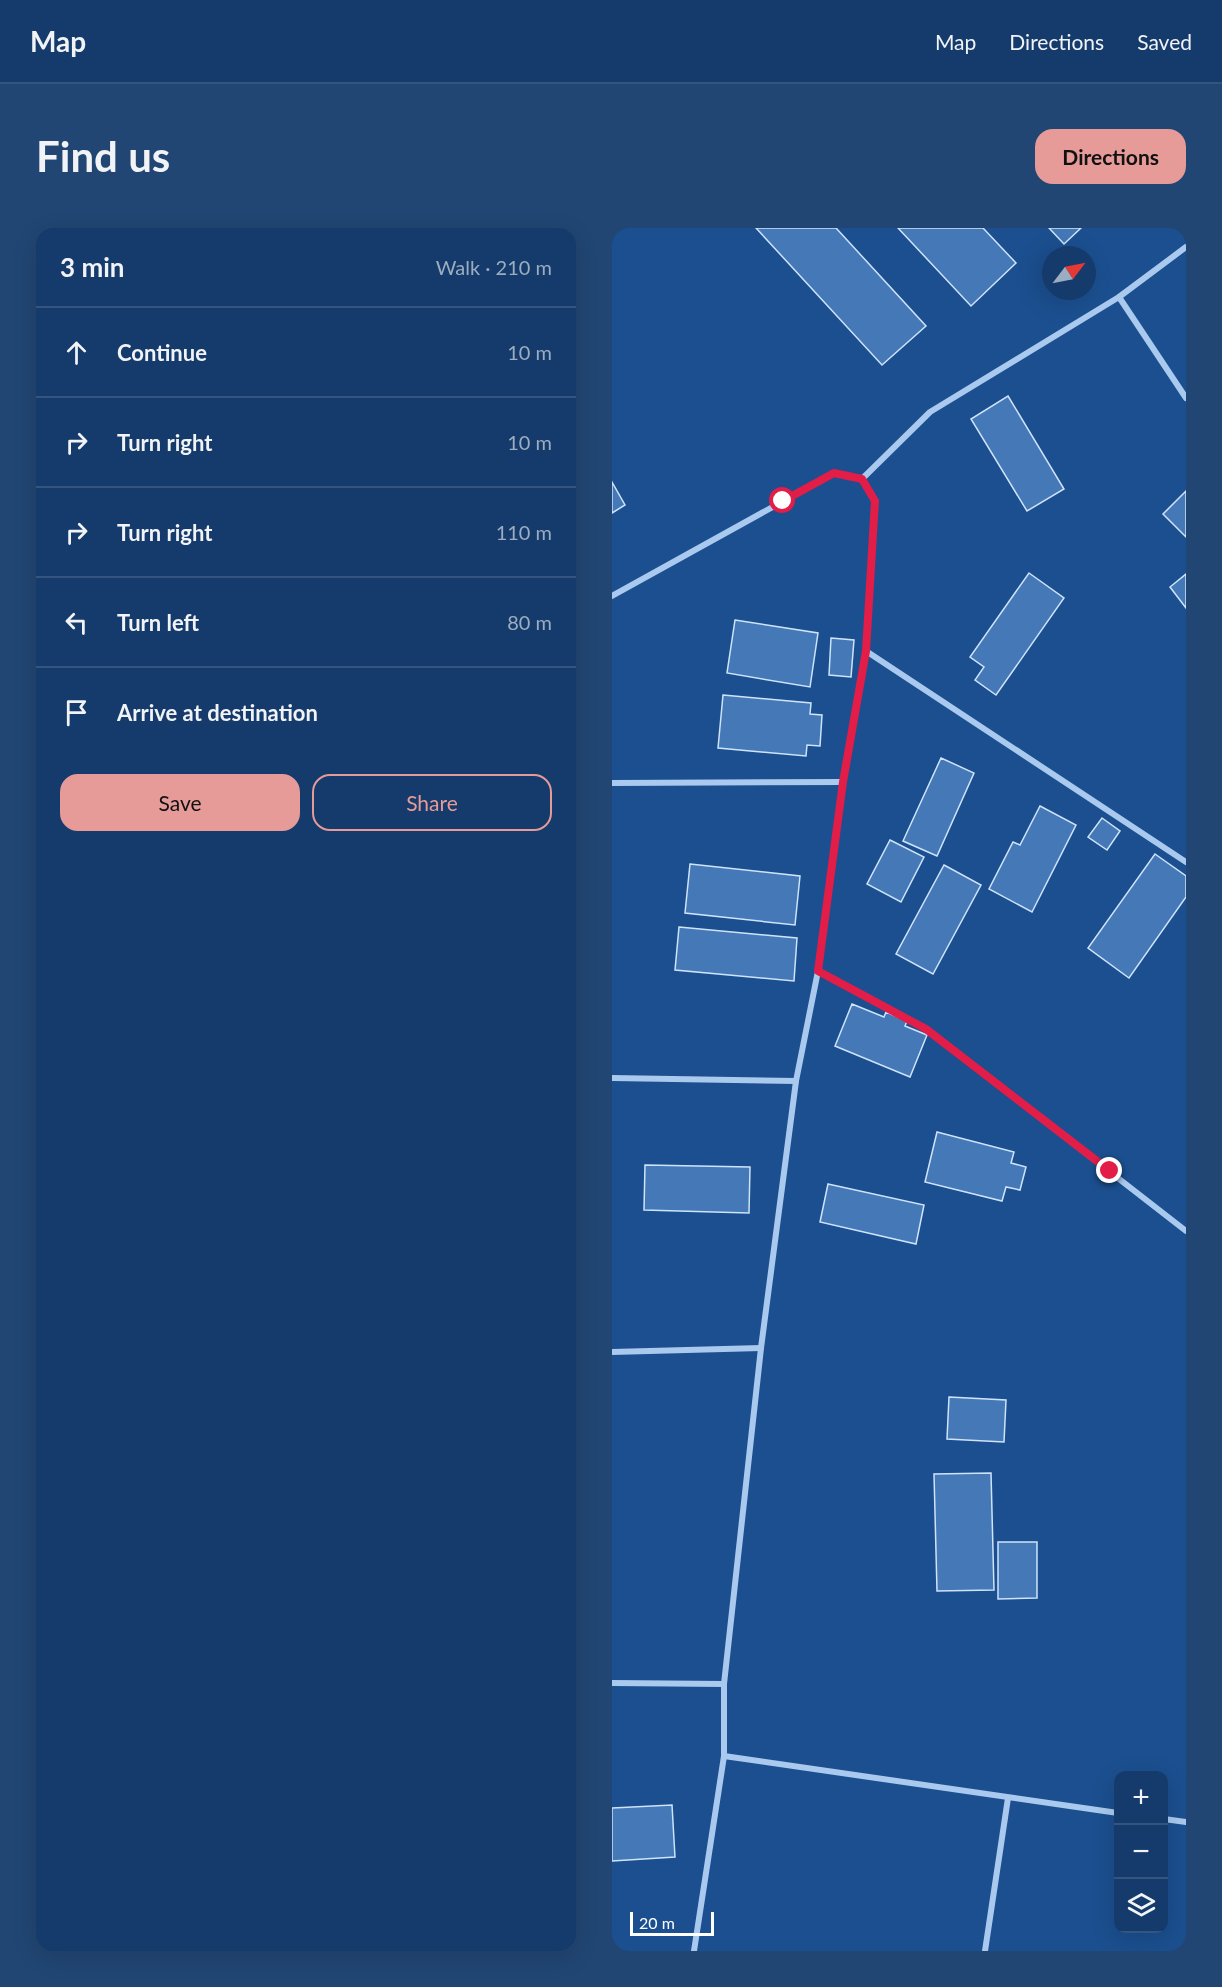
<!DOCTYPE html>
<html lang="en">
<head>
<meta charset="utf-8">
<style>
	:root { --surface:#143b6b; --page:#214673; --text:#f1f3f6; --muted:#9dadc1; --line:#33557e; --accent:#e69b98 }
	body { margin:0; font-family:Lato,sans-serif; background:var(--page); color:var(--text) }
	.controls { position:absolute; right:18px; bottom:18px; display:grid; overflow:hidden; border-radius:12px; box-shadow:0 6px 24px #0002 }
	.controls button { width:54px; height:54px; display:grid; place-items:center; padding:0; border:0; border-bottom:2px solid var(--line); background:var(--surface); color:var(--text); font:30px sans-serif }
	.compass { position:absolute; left:430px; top:18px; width:54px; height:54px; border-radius:50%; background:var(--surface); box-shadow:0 6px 24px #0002; rotate:58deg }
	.scale { position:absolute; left:18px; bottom:15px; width:84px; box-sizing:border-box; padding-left:6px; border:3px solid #fff; border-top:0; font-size:16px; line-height:21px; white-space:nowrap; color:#fff; -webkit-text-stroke:4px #1b4f8f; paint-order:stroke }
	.stop { position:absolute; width:18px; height:18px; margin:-14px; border:4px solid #e11d48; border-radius:50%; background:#fff }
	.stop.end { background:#e11d48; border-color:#fff; box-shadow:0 2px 6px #0008 }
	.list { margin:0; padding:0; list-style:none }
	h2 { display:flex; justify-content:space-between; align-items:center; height:78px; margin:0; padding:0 24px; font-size:26px }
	h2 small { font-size:20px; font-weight:400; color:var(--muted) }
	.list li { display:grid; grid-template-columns:39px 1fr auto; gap:18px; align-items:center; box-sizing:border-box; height:90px; padding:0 24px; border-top:2px solid var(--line) }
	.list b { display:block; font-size:22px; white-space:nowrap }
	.list em { font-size:20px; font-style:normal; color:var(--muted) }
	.actions { display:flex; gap:12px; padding:18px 24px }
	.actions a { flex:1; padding:14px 0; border:2px solid var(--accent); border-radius:18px; text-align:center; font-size:21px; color:var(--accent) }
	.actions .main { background:var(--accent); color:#111 }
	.icon { flex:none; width:33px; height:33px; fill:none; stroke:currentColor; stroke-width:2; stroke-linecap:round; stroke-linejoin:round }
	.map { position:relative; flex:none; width:574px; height:1723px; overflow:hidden; border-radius:18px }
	header { display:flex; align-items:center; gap:36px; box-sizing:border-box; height:84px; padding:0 30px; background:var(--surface); border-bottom:2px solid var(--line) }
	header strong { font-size:28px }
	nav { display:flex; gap:33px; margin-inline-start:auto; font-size:21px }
	.intro { display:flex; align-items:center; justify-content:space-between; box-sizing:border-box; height:144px; padding:0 36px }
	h1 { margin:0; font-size:42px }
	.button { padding:15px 27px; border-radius:18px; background:var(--accent); color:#111; font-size:21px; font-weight:700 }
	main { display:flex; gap:36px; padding:0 36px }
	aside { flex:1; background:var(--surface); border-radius:18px; box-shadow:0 6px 24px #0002 }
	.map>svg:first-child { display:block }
	.building { fill:#4478b7; stroke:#cfe3fa; stroke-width:1.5 }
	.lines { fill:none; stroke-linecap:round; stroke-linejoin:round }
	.street { stroke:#a9c9ee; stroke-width:6 }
	.route { stroke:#e11d48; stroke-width:8 }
</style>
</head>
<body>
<header>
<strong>Map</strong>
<nav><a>Map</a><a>Directions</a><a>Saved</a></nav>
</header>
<div class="intro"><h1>Find us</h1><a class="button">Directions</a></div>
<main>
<aside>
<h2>3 min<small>Walk · 210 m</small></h2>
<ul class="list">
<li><svg class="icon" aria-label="ahead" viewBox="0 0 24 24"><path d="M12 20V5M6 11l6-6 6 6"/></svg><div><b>Continue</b></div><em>10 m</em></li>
<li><svg class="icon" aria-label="right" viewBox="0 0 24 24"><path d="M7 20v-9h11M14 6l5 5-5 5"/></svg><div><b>Turn right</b></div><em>10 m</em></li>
<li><svg class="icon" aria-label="right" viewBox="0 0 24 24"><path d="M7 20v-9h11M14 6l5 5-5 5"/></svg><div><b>Turn right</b></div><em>110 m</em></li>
<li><svg class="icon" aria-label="left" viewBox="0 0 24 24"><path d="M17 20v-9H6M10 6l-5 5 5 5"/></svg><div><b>Turn left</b></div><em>80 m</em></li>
<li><svg class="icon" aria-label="arrive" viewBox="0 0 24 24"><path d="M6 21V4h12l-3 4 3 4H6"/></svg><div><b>Arrive at destination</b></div></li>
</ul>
<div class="actions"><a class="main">Save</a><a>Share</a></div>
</aside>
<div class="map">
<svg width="574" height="1723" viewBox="0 0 574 1723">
	<rect width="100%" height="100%" fill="#1b4f8f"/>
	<g class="building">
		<polygon points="144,0 224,0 314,98 270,137"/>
		<polygon points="286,0 371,0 404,35 359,78"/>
		<polygon points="437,0 469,0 452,16"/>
		<polygon points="396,168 452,261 415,283 359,191"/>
		<polygon points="0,254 13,277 0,285"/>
		<polygon points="574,263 574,309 551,286"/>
		<polygon points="417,345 452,370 384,467 363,452 372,439 358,429"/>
		<polygon points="574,346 574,380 558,359"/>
		<polygon points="123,392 206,405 198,459 115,445"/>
		<polygon points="219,410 242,412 239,449 217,447"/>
		<polygon points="111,467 199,475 198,486 210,487 208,518 195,517 194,528 106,520"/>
		<polygon points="329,530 362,545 325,628 291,613"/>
		<polygon points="428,578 464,597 420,684 377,661 401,614 408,617"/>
		<polygon points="490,590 508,603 495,622 476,609"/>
		<polygon points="278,612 312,629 289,674 255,656"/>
		<polygon points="543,626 574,648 574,669 517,750 476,720"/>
		<polygon points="78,636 188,648 183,697 73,685"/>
		<polygon points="332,637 369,657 321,746 284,726"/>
		<polygon points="67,699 185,710 182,753 63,742"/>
		<polygon points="240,776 272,789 274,784 295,793 293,798 315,807 298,849 223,818"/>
		<polygon points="325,904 402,924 399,935 414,939 408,962 394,959 390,973 313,954"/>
		<polygon points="33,937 138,939 137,985 32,982"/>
		<polygon points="216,956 312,977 304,1016 208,994"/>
		<polygon points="337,1169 394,1172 392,1214 335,1211"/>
		<polygon points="379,1245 382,1362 325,1363 322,1246"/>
		<polygon points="386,1314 425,1314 425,1370 386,1371"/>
		<polygon points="60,1577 63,1629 0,1633 0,1580"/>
	</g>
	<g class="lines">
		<g class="street">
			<polyline points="507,69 574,170"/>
			<polyline points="250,251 318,184 507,69 574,19"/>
			<polyline points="0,368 222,245 250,251 263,273 254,423 231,554 206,743 184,853 149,1120 112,1456 112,1528 82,1723"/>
			<polyline points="254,423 574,634"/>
			<polyline points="0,555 231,554"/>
			<polyline points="206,743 314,801 574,1003"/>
			<polyline points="0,850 184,853"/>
			<polyline points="0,1124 149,1120"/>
			<polyline points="0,1455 112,1456"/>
			<polyline points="112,1528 506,1585"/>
			<polyline points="552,1591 574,1594"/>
			<polyline points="373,1723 396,1570"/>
		</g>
	</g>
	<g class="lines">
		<polyline class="route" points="171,273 222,245 250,251 263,273 254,423 231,554 206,743 314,801 498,943"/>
	</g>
</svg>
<div class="controls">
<button>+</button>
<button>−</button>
<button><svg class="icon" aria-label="layers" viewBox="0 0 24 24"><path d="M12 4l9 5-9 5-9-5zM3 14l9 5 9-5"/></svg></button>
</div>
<svg class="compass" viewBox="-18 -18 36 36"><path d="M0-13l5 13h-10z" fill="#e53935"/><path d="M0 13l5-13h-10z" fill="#9dadc1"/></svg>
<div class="scale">20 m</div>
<div class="stop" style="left:171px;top:273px"></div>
<div class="stop end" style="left:498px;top:943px"></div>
</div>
</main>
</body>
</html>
